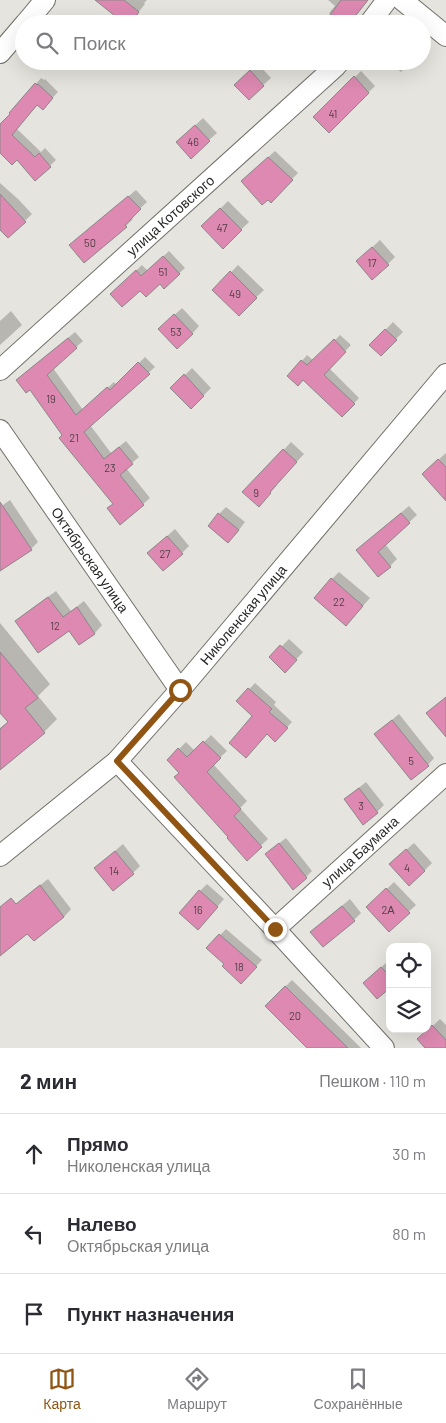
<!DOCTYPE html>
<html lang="ru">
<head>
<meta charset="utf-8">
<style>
	:root { --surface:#fff; --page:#f2f2f3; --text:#2b2b33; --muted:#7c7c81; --line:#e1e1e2; --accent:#905513 }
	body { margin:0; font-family:Barlow,sans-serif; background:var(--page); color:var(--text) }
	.controls { position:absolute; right:15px; bottom:15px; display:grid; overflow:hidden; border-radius:10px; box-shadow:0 5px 20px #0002 }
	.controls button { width:45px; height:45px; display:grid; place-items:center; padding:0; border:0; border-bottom:1px solid var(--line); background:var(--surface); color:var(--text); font:25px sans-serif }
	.stop { position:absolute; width:15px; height:15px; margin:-11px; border:4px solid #905513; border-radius:50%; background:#fff }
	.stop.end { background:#905513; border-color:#fff; box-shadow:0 1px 5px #0008 }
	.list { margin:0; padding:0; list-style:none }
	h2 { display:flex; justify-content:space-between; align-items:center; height:65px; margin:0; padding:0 20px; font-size:21px }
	h2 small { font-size:16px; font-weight:400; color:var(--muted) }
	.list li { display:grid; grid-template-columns:32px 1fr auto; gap:15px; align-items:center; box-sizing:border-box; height:80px; padding:0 20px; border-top:1px solid var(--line) }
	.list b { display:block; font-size:19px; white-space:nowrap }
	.list p { margin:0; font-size:16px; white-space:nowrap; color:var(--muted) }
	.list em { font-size:16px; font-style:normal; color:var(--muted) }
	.icon { flex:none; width:28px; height:28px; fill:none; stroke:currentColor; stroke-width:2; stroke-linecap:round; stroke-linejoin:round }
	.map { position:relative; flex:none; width:446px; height:1048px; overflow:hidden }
	.search { position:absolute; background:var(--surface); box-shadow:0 5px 20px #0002; left:15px; right:15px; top:15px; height:55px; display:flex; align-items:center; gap:12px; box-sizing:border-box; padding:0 18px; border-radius:28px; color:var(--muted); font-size:19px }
	.sheet { height:305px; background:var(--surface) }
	nav { display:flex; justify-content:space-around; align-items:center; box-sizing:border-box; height:70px; border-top:1px solid var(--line); background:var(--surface); font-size:14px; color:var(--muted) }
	nav a { display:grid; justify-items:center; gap:2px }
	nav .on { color:var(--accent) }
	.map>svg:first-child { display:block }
	.shadow { fill:#0003 }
	.building { fill:#dd89b1; stroke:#8d8789 }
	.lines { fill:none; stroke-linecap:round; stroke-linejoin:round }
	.minor-casing { stroke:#71706a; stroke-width:22 }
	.minor { stroke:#fff; stroke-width:20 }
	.route { stroke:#905513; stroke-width:6 }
	.labels { text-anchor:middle; stroke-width:4; stroke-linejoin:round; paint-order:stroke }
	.number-label { font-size:11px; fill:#544048 }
	.street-label { font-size:14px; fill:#272725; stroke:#e5e4de }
</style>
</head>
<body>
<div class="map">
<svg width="446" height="1048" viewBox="0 0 446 1048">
	<rect width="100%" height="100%" fill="#e5e4de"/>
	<g class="shadow">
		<polygon points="108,0 147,0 144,3 145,4 129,24"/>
		<polygon points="328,0 368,0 349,24 342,24 329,13 335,6"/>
		<polygon points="422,33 429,39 422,47"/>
		<polygon points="387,61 411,61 401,72"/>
		<polygon points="258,64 271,78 249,98 236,85"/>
		<polygon points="361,71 375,86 329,132 315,117"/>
		<polygon points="41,78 44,80 45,79 58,92 43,108 38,104 17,129 41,152 45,148 56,160 35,180 17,159 0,151 0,126"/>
		<polygon points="203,118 217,133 209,140 185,135"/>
		<polygon points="275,151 298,173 271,201 248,175"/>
		<polygon points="0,183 18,199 32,214 8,237 0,228"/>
		<polygon points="136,190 147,202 131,217 133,219 126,226 78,238"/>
		<polygon points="228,201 249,222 223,247 203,226"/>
		<polygon points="380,240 395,257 388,264 365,254"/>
		<polygon points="169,251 185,268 164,287 160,282 140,289 112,294 142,265 148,271"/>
		<polygon points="238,265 264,290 239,314 214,290"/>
		<polygon points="182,308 199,326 192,334 167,322"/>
		<polygon points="11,311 22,325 0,345 0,321"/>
		<polygon points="393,322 403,332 381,354 371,345"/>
		<polygon points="75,332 83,341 53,368 83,410 114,382 117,385 145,357 155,367 90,425 111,453 126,441 139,457 126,468 150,498 143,504 108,508 114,503 64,435 24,374"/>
		<polygon points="340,335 351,345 329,368 359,398 342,416 302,361 307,355 314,361"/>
		<polygon points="192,368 211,388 191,408 172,388"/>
		<polygon points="291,442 304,454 276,484 277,485 266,498 263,473"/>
		<polygon points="446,453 446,500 430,467"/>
		<polygon points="10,500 38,542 31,549 0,570 0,507"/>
		<polygon points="409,506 417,515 385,544 397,559 390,566 365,543"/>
		<polygon points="226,507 245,522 236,534 219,514"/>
		<polygon points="175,529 189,546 182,553 156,546"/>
		<polygon points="339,572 370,598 353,617 332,579"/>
		<polygon points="56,591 71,611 84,601 102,625 95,633 79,644 69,629 17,621 24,614"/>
		<polygon points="0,623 50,684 38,696 57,719 44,732 0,769 0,728 9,721 0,711"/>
		<polygon points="289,639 303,652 292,664 271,657"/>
		<polygon points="255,683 276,702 274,705 292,722 275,740 254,716 238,701"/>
		<polygon points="399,714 434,758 428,765 382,728"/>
		<polygon points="211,735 227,751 213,764 247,801 240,808 268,839 247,859 180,773 168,760 186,742 195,751"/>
		<polygon points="366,782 384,805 377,812 345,799"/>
		<polygon points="286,838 312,871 306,877 273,848"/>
		<polygon points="414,843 432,863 424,871 398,857"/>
		<polygon points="123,844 140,866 133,873 95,868"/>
		<polygon points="48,879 71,909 64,917 28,933 0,954 0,917"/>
		<polygon points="394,882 416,905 389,930 368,907"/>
		<polygon points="207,884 224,899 205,921 200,891"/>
		<polygon points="350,899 361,913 354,920 319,925"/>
		<polygon points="226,929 262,960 241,982 226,964 208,948"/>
		<polygon points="389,960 390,961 390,986 372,976"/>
		<polygon points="292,980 361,1048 309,1048 266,1006"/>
		<polygon points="440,1019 446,1025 446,1048 427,1048 419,1039"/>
	</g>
	<g class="building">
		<polygon points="95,0 124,0 139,12 130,24 125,24"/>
		<polygon points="341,0 368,0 349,24 340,24 330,15"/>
		<polygon points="250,70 264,86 249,100 234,85"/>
		<polygon points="354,76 369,93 329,133 313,117"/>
		<polygon points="35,83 37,85 38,84 53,98 43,110 37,105 12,135 35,157 39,153 51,167 35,181 17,160 12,165 0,153 0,124 10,114 9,113"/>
		<polygon points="195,125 210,141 191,159 176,142"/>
		<polygon points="268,157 293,180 271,203 268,200 262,205 241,181"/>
		<polygon points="0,194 26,222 8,238 0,230"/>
		<polygon points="128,196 141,209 125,225 127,227 84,263 69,245"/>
		<polygon points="220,208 242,230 223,249 201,226"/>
		<polygon points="372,247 389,265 372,280 356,261"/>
		<polygon points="163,256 180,274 164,289 160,284 146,297 140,291 122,307 110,294 136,270 141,276"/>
		<polygon points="230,271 257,298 239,316 212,290"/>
		<polygon points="174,314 193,334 177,349 158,329"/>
		<polygon points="385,329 397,340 381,356 369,345"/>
		<polygon points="68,338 77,348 47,375 76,415 107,387 110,390 138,362 150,374 84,432 104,459 119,447 133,464 120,475 144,505 120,525 107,508 113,504 59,438 62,435 30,390 26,393 16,380"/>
		<polygon points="334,339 346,352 324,375 355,404 342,417 303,380 298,386 287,376 301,360 307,365"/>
		<polygon points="184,374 204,396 191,409 170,388"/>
		<polygon points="283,449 297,462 270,492 271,493 259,507 242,492"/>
		<polygon points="438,459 446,467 446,501 422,474"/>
		<polygon points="0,502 32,550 0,571"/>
		<polygon points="218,513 239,530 228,543 208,526"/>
		<polygon points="401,513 410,523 378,552 391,567 378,577 356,550"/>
		<polygon points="167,536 183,554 163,571 147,553"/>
		<polygon points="331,578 363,606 346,626 314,598"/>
		<polygon points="48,597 63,617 77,607 95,634 79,645 69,631 38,653 15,621"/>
		<polygon points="280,645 297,660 285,673 269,657"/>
		<polygon points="0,652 38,698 25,708 45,733 0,770 0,729 8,722 0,713"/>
		<polygon points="248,688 272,709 269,712 288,728 275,742 267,734 246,758 229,743 252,716 236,701"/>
		<polygon points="446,697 446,737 426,713"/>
		<polygon points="392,720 429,766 411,780 374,734"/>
		<polygon points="203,741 221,758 207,772 241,809 234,816 262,847 247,861 227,838 228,837 174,777 179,773 167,760 178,748 187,757"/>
		<polygon points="359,788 378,813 363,825 344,799"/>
		<polygon points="279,843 307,878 293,890 265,854"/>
		<polygon points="406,849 425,871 409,886 389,864"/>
		<polygon points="115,851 134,874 113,891 94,868"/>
		<polygon points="40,885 64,917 34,941 27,934 0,956 0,907 11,898 16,904"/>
		<polygon points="386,888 410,913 389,932 366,907"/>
		<polygon points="199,890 218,907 198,930 179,913"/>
		<polygon points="342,906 355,921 323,947 310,932"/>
		<polygon points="219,934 257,967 241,984 222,966 224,964 206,948"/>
		<polygon points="381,967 390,976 390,988 377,999 363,983"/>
		<polygon points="285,986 295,996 348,1048 307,1048 265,1006"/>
		<polygon points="432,1025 446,1040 446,1048 425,1048 417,1039"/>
	</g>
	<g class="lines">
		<defs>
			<g id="minor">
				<polyline points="402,0 446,36"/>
				<polyline points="25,24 45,0"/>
				<polyline points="369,24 387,0"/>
				<polyline points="0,53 24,25"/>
				<path id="s1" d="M 0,370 L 336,66 L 340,61"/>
				<path id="s2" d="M 0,430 L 180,690"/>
				<polyline points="117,761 275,929 384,1048"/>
				<path id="s3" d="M 0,856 L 117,761 L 180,690 L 446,374"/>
				<path id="s4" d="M 275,929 L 446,774"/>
			</g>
		</defs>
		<use href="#minor" class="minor-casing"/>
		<use href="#minor" class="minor"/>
	</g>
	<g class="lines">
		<polyline class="route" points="180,690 117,761 275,929"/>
	</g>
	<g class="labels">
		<g class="number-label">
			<text x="333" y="118">41</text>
			<text x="193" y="146">46</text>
			<text x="222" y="232">47</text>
			<text x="90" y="247">50</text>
			<text x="372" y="267">17</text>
			<text x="163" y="276">51</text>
			<text x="235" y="298">49</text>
			<text x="176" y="336">53</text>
			<text x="51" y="403">19</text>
			<text x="74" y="442">21</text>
			<text x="110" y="472">23</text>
			<text x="256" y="497">9</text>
			<text x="165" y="558">27</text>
			<text x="339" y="606">22</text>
			<text x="55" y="630">12</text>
			<text x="411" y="765">5</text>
			<text x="361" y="810">3</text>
			<text x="407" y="872">4</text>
			<text x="114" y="875">14</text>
			<text x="198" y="914">16</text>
			<text x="388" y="914">2А</text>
			<text x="239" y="971">18</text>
			<text x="295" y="1020">20</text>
		</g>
		<g class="street-label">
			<text dy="5" stroke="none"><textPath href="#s1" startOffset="230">улица Котовского</textPath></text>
			<text dy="5" stroke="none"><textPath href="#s2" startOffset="158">Октябрьская улица</textPath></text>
			<text dy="5" stroke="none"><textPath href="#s3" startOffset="344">Николенская улица</textPath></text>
			<text dy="5" stroke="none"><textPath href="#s4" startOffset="115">улица Баумана</textPath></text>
		</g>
	</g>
</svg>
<div class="controls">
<button><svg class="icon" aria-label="locate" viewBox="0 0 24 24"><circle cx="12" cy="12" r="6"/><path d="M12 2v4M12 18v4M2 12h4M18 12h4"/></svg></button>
<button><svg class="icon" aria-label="layers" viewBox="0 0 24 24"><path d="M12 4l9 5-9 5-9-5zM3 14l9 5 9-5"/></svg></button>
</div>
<div class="stop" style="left:180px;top:690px"></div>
<div class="stop end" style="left:275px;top:929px"></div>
<div class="search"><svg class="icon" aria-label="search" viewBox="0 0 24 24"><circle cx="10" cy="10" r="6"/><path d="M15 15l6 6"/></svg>Поиск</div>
</div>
<section class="sheet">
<h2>2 мин<small>Пешком · 110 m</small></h2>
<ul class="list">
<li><svg class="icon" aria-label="ahead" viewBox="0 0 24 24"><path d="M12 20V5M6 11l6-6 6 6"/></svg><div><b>Прямо</b><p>Николенская улица</p></div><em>30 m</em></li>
<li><svg class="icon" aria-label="left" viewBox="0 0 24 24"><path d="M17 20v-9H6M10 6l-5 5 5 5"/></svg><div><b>Налево</b><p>Октябрьская улица</p></div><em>80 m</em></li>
<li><svg class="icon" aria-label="arrive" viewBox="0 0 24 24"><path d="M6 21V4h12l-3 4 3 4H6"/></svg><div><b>Пункт назначения</b></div></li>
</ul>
</section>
<nav>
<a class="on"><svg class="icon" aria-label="map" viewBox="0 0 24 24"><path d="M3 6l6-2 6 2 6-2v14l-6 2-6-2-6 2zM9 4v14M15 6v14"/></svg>Карта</a>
<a><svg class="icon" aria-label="directions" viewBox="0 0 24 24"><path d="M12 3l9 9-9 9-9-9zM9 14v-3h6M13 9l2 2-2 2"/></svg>Маршрут</a>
<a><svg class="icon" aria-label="saved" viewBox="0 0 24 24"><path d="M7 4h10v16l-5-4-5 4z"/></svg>Сохранённые</a>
</nav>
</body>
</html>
